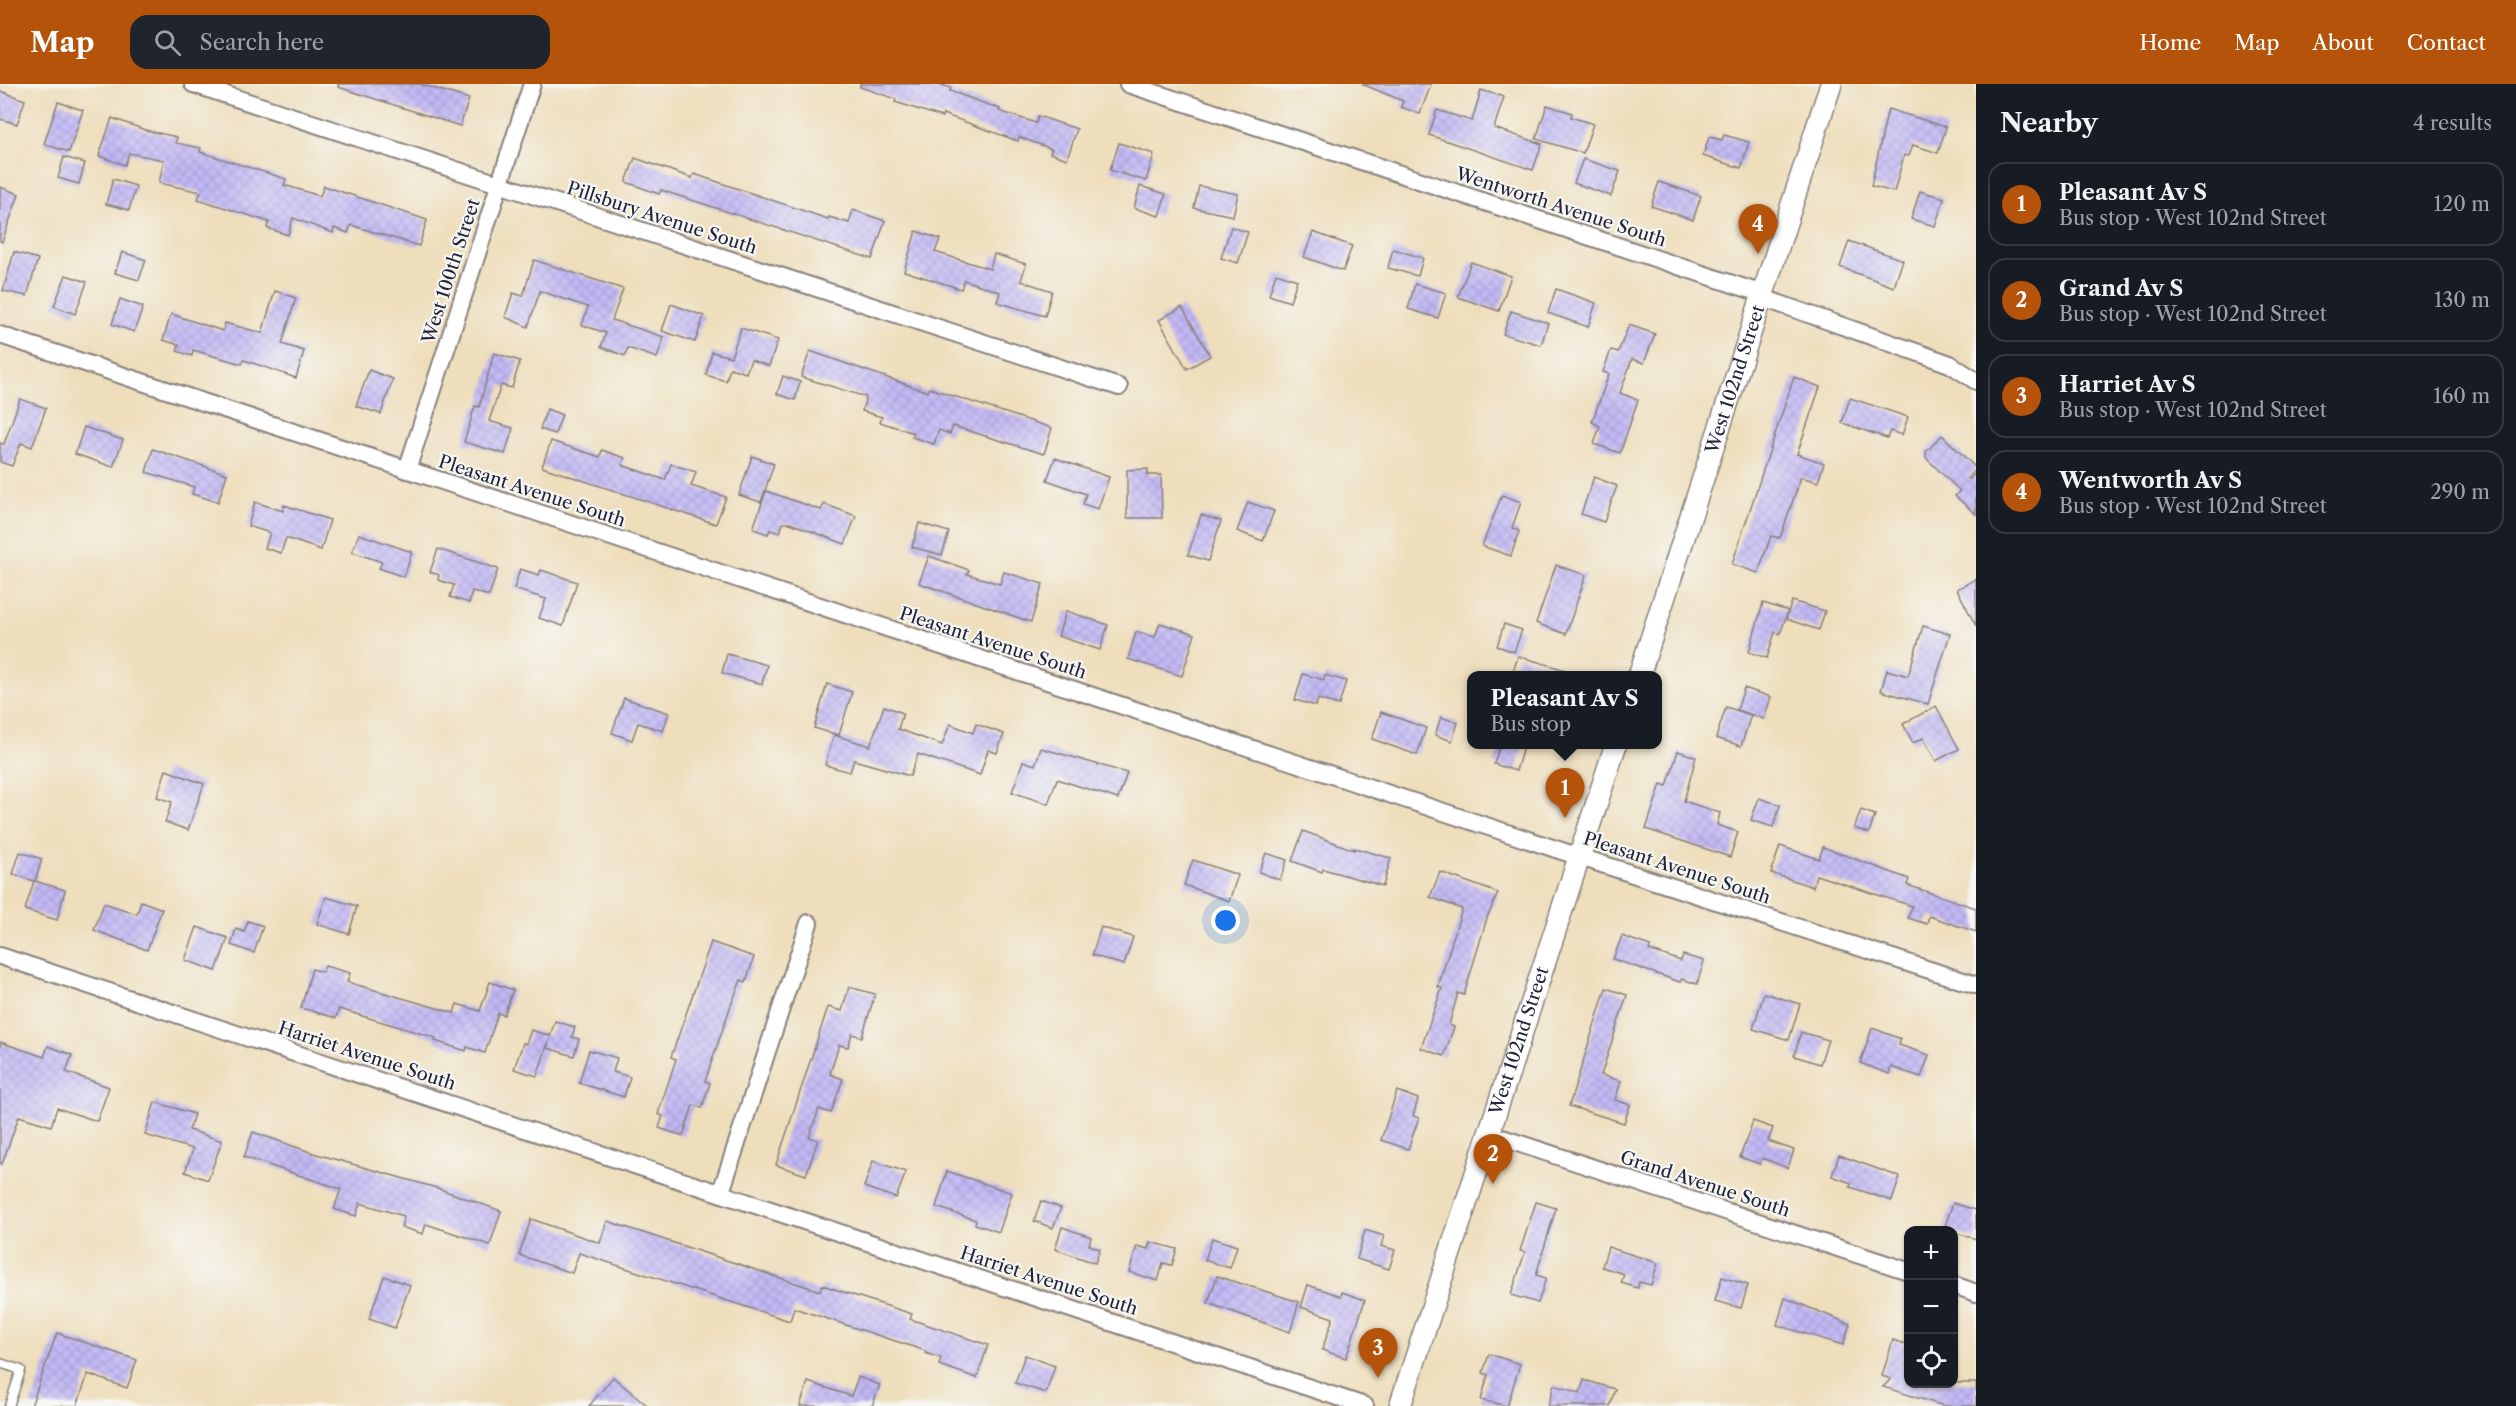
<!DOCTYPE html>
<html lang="en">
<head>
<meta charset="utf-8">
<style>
	:root { --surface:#171b24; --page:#20242c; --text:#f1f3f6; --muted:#9ea1a6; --line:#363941; --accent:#b45309 }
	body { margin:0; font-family:"Libre Caslon Text",serif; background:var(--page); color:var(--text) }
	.controls { position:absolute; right:18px; bottom:18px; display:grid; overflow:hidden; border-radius:12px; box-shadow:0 2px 4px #0004 }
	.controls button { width:54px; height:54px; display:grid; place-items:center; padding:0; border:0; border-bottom:2px solid var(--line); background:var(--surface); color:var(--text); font:30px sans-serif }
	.you { position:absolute; left:1226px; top:837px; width:21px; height:21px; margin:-15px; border:4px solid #fff; border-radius:50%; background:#1a73e8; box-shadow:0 0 0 9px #1a73e833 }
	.badge { display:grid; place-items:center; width:39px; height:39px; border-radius:50%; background:var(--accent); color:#fff; font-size:20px; font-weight:700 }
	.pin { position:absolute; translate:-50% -50px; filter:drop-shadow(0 2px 3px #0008) }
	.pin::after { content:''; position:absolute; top:32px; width:21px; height:18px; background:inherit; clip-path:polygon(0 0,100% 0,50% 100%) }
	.popup { position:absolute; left:1467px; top:587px; width:195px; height:78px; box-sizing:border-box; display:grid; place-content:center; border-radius:12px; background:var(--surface); filter:drop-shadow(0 2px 4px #0005); font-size:20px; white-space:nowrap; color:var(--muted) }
	.popup b { font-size:22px; color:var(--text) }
	.popup::after { content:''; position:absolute; left:50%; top:100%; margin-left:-12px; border:12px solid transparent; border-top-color:var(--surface) }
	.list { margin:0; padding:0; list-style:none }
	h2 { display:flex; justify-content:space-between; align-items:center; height:78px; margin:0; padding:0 24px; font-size:26px }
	h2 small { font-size:20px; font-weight:400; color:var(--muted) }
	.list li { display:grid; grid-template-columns:39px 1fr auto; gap:18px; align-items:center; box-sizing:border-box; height:84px; margin:0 12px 12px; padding:0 12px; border:2px solid var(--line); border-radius:18px }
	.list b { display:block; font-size:22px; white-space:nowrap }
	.list p { margin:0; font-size:20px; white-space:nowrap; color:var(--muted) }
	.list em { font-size:20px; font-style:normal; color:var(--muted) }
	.icon { flex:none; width:33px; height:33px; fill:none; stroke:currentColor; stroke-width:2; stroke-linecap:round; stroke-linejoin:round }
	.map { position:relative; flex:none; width:1976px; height:1322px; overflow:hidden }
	header { display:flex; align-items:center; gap:36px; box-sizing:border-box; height:84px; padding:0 30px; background:var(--accent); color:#fff }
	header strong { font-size:28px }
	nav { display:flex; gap:33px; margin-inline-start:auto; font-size:21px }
	.search { width:420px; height:54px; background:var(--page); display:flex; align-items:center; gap:15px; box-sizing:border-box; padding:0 21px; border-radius:18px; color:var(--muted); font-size:22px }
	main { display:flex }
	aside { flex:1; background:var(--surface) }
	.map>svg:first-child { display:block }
	.building { fill:url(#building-cross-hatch) }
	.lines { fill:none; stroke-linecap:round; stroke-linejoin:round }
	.service-casing { stroke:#88807c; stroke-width:11 }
	.minor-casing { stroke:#88807c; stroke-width:20 }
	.tertiary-casing { stroke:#88807c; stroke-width:24 }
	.service { stroke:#fff; stroke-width:8 }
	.minor { stroke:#fff; stroke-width:16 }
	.tertiary { stroke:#fff; stroke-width:21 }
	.labels { text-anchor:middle; stroke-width:4.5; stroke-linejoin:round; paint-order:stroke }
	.street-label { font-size:18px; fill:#22223b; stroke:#f6f6f2 }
</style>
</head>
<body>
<header>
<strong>Map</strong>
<div class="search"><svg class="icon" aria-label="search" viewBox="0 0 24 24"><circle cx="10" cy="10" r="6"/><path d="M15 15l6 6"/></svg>Search here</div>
<nav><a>Home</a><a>Map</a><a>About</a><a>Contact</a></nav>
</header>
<main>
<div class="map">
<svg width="1976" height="1322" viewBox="0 0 1976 1322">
	<defs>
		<pattern id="building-cross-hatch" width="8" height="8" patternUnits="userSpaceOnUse" patternTransform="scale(1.5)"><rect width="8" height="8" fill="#c3b9f5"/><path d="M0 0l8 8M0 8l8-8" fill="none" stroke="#a79fd3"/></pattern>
	</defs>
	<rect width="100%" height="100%" fill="#f6f6f2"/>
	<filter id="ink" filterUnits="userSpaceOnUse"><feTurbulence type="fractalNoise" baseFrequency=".0167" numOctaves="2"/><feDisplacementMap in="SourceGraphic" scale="12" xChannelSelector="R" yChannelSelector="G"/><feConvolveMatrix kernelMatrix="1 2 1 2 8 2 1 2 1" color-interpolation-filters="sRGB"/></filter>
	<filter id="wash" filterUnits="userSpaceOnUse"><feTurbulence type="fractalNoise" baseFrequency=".008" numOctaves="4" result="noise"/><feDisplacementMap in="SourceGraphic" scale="24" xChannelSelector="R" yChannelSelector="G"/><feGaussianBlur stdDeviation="1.35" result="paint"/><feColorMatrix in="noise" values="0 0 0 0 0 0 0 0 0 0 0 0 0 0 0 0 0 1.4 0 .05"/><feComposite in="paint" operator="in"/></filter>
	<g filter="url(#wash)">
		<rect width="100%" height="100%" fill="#eedebc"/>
		<g id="blocks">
			<g class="building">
				<polygon points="338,0 420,0 469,15 460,42 338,3"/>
				<polygon points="860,0 938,0 951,4 950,7 1000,25 999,27 1036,39 1038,32 1077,45 1067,75 1050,69 1052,65 1019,53 1018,57 943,30 942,33 895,18 896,15 860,3"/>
				<polygon points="1362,0 1431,0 1420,30 1401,23 1403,17"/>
				<polygon points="1481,6 1504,13 1494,44 1542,60 1533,86 1429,51 1437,26 1472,37"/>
				<polygon points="0,7 25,16 17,40 0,35"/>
				<polygon points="58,18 83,26 69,68 44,60"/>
				<polygon points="1547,21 1572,29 1571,33 1593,40 1583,69 1536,55"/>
				<polygon points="1888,25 1946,43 1938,69 1913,61 1909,72 1904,71 1894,108 1871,102"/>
				<polygon points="112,34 145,46 177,53 176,59 201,64 200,68 286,95 284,101 320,112 324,102 427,136 419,162 351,141 348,149 334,144 333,149 293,134 288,151 267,144 269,138 198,115 201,108 159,99 164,76 129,69 125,81 99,72"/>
				<polygon points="1724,51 1749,58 1741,84 1703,72 1709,53 1722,56"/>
				<polygon points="1119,59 1154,70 1146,97 1110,86"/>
				<polygon points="64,73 85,79 79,100 58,94"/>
				<polygon points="635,74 692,94 694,90 828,135 829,133 849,139 853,126 885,137 872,175 661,106 659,110 626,98"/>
				<polygon points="1583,75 1620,87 1611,112 1574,99"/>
				<polygon points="113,95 136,102 129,126 106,120"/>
				<polygon points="1659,98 1701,112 1693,136 1651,122"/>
				<polygon points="1140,102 1166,110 1159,132 1134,124"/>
				<polygon points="1199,102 1238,110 1233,132 1194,124"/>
				<polygon points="0,103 19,110 2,158 0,157"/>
				<polygon points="1920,107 1944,114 1935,142 1911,135"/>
				<polygon points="1231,143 1248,148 1238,179 1221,174"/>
				<polygon points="916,147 940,155 935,168 990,185 994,170 1026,180 1021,197 1052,207 1045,232 997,218 1000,208 964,196 961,205 904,187"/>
				<polygon points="1313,148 1352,162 1343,187 1304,173"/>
				<polygon points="1849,157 1903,176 1894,203 1840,183"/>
				<polygon points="1393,165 1423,174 1418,192 1388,184"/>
				<polygon points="14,168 38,175 27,212 3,207"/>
				<polygon points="122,168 146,176 139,196 115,189"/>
				<polygon points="534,176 623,205 612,236 664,253 657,274 628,264 625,272 601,263 606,249 582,241 588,223 540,207 528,243 505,233 513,209 523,212"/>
				<polygon points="1471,178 1511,192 1499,227 1458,213"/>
				<polygon points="1276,189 1297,196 1290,218 1269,211"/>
				<polygon points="66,191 87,198 75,230 54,222"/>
				<polygon points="1415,200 1446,209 1438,234 1408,225"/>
				<polygon points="1556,205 1596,219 1588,243 1548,229"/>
				<polygon points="275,207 296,214 282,260 304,267 296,294 244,276 242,280 193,266 192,272 177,267 179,261 163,256 171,230 223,247 225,239 262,249"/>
				<polygon points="120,215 143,223 134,248 112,240"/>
				<polygon points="671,220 704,232 695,258 662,247"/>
				<polygon points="1182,223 1210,272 1187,285 1159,236"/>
				<polygon points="1511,227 1548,239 1541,261 1503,250"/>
				<polygon points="1629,241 1655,250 1644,279 1632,275 1620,309 1638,316 1620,369 1594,360 1600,342 1592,338 1609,290 1603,288 1611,266 1618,268"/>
				<polygon points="741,244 778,256 769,282 751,276 746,289 730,284 726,297 706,291 712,268 731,273"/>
				<polygon points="810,267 928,308 929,304 1052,344 1044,370 953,342 950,350 939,346 934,360 912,353 914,349 880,338 882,333 862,327 866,313 801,293"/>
				<polygon points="494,269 520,277 512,304 501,301 489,337 513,344 505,370 464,358 475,322 479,323"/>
				<polygon points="369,286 393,295 381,330 356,322"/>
				<polygon points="783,292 800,298 795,316 777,310"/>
				<polygon points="1794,293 1820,303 1797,370 1824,379 1818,398 1801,393 1780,454 1771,452 1758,489 1732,480"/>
				<polygon points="1850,314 1908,333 1902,351 1890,347 1887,354 1842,339"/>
				<polygon points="20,315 46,324 32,363 21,359 12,382 0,378 0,359 4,360"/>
				<polygon points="547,325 562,331 555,350 540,345"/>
				<polygon points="84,343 123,356 113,383 75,370"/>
				<polygon points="1942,351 1976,384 1968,394 1970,395 1976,388 1976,430 1955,412 1960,407 1926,374 1926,368"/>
				<polygon points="551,357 600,373 602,366 625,374 622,381 665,396 671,380 696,388 691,402 726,413 716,440 542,383"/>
				<polygon points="153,365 227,390 218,418 192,410 194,403 146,388"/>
				<polygon points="752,372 774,380 761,418 739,411"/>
				<polygon points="1055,374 1109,393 1098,425 1083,420 1086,410 1047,396"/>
				<polygon points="1148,385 1148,391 1161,391 1162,434 1127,434 1127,386"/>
				<polygon points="1594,393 1617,402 1604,438 1581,430"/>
				<polygon points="766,407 821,426 824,420 856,432 845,460 790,439 783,439 780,449 770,446 768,450 753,445"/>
				<polygon points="1502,411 1521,418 1512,444 1519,447 1511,472 1482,462"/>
				<polygon points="255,418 283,427 284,421 330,436 321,466 286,454 281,469 265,464 270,449 248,442"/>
				<polygon points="1248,418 1274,427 1263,457 1237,447"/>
				<polygon points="1201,431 1221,437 1208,477 1188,471"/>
				<polygon points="919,439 949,448 942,471 912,463"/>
				<polygon points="359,450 412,468 404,493 379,484 382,478 352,468"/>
				<polygon points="438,465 498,485 489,512 472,507 469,519 450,513 454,501 438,496 439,491 430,488"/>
				<polygon points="929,472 969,486 967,490 1000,500 1004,488 1043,500 1031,538 919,499"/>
				<polygon points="1556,481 1586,491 1566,550 1536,539"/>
				<polygon points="520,485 539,491 541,486 577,498 563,542 539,534 546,515 514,505"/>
				<polygon points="1976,495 1976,542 1957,505"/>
				<polygon points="1792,517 1825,527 1819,546 1786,535"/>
				<polygon points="1763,519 1788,527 1780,550 1775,548 1767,574 1749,568"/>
				<polygon points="1066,527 1108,541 1100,566 1058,552"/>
				<polygon points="1160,539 1195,550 1182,592 1128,575 1136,548 1155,553"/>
				<polygon points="1504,540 1522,546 1514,568 1497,562"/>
				<polygon points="1923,542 1950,550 1928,620 1881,607 1887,586 1908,592"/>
				<polygon points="727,570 767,581 762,600 722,589"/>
				<polygon points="1518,572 1569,587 1568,591 1525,591 1513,588"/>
				<polygon points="1303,590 1324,596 1325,591 1346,597 1339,621 1318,615 1316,622 1295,616"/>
				<polygon points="827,600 852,608 839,651 814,644"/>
				<polygon points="1744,604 1771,613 1764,635 1737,626"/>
				<polygon points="624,614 669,629 663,647 638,639 632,656 612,649"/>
				<polygon points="884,622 903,629 898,645 942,661 950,640 973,649 976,640 1004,650 997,669 988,666 980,691 918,670 910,692 854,676 850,688 825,681 834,651 870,662"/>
				<polygon points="1936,622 1959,665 1936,677 1923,654 1913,659 1903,640"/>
				<polygon points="1726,623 1751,631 1741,662 1716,654"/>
				<polygon points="1381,628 1426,644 1417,671 1372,655"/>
				<polygon points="1441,633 1458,639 1452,657 1435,651"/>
				<polygon points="1500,660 1524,660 1516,687 1494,680"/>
				<polygon points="1041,664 1127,689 1118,715 1057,695 1048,720 1012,708 1023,677 1035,681"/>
				<polygon points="1678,667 1696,673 1684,717 1720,729 1717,741 1738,748 1730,773 1646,745 1661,700 1667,702"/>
				<polygon points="166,686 204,700 188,746 165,738 172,718 157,713"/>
				<polygon points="1759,714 1780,721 1773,743 1751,736"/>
				<polygon points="1861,726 1875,731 1869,749 1854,744"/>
				<polygon points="1303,747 1354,766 1354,764 1391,774 1383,802 1323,785 1322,788 1292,777"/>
				<polygon points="1780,762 1819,775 1823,763 1909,795 1907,801 1976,824 1976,848 1929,832 1927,840 1908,834 1912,822 1816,791 1813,803 1771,789"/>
				<polygon points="20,768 42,775 35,797 65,806 57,836 25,826 34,797 13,790"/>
				<polygon points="1266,769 1287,776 1280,796 1259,788"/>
				<polygon points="1193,776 1238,791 1229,817 1184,801"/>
				<polygon points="1440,788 1498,809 1487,834 1464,911 1458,909 1449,941 1454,943 1444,972 1421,964 1442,904 1438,903 1462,825 1430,813"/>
				<polygon points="326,813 357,822 349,850 317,840"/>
				<polygon points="141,817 162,825 147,866 94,846 104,819 137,830"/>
				<polygon points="248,837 263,842 254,869 231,861 236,845 244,848"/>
				<polygon points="197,843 228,854 216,887 185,876"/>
				<polygon points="1101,843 1133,853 1124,881 1092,871"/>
				<polygon points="1622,852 1650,862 1649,866 1681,877 1683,871 1704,877 1697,900 1682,895 1680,898 1613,875"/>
				<polygon points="711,858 754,873 746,898 741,896 731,921 705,997 710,999 702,1024 693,1021 683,1052 659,1044 663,1032 658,1030 676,975 671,973"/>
				<polygon points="325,882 350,889 347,898 454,929 457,920 480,927 490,898 513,906 504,931 498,929 485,969 467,963 466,967 435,957 436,954 339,925 336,934 301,924 312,885 323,888"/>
				<polygon points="849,903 875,910 862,953 852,950 848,963 839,961 830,990 843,995 831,1029 819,1025 809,1053 818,1056 806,1091 776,1081 828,923 842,927"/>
				<polygon points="1606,904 1627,911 1601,991 1621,997 1615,1016 1630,1021 1624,1039 1569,1022"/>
				<polygon points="1764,909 1800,920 1789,956 1753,945"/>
				<polygon points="555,937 575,943 572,953 579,955 574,972 547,964 549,956 537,992 514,985 523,959 526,960 531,946 550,952"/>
				<polygon points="1872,944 1901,955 1899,961 1929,971 1921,993 1891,983 1889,990 1860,979"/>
				<polygon points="1801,948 1828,956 1820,980 1794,972"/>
				<polygon points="0,958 44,973 48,962 72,971 66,988 109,1003 97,1037 57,1024 51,1042 19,1032 2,1080 0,1079"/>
				<polygon points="589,966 617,974 613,988 630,993 624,1013 579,999"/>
				<polygon points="1397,1007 1418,1015 1413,1032 1419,1034 1408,1065 1381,1056"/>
				<polygon points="155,1018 194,1030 189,1046 222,1057 208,1096 185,1088 193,1065 145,1051"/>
				<polygon points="1753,1037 1773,1044 1768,1057 1794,1066 1788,1084 1762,1074 1760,1080 1740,1073"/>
				<polygon points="253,1048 313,1069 437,1104 501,1127 490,1161 426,1140 423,1150 401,1143 404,1132 360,1119 356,1132 334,1125 341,1105 244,1073"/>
				<polygon points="1839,1071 1900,1093 1892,1117 1850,1103 1851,1099 1832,1092"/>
				<polygon points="873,1077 906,1088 896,1114 864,1103"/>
				<polygon points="947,1087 1012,1109 999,1148 975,1140 976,1136 936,1123"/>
				<polygon points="1041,1117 1061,1124 1053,1144 1034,1137"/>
				<polygon points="1536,1118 1556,1124 1536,1191 1546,1194 1538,1219 1511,1211 1525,1168 1520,1167"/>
				<polygon points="1953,1119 1976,1126 1976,1155 1944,1145"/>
				<polygon points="531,1135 600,1159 607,1137 820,1207 822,1201 912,1230 910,1235 988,1261 977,1294 939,1281 941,1274 925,1269 926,1267 794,1224 790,1237 579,1169 572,1189 519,1171"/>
				<polygon points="1062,1143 1091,1153 1089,1161 1100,1165 1095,1179 1055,1165"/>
				<polygon points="1365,1146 1384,1152 1381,1162 1395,1166 1389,1185 1357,1175"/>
				<polygon points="1212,1154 1237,1162 1230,1184 1205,1176"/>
				<polygon points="1150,1158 1177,1165 1172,1181 1163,1179 1158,1197 1129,1188 1137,1162 1148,1165"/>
				<polygon points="1608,1163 1658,1179 1651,1201 1639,1198 1638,1204 1621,1199 1624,1190 1602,1183"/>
				<polygon points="384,1192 410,1201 395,1244 369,1235"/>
				<polygon points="1217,1192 1299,1218 1290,1248 1208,1219"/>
				<polygon points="1722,1193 1748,1201 1741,1224 1715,1217"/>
				<polygon points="1308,1201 1341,1212 1342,1208 1365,1216 1346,1274 1322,1266 1333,1234 1301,1223"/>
				<polygon points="1785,1214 1850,1240 1843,1261 1777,1241"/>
				<polygon points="57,1249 137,1276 127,1304 88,1290 77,1322 31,1322"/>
				<polygon points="1893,1256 1908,1261 1908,1299 1976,1299 1976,1322 1944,1322 1883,1303 1891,1295 1882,1292"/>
				<polygon points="1489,1270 1520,1280 1507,1322 1481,1316 1488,1291 1483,1289"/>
				<polygon points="1025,1271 1055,1282 1046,1309 1015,1299"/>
				<polygon points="613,1293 648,1322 589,1322"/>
				<polygon points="858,1293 880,1301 872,1322 800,1322 808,1298 851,1312"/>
				<polygon points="1584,1296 1615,1305 1610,1322 1548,1322 1554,1301 1580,1309"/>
			</g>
		</g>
	</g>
	<g filter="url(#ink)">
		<use href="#blocks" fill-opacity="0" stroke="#88807c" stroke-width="1.5"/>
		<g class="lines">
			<defs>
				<polyline id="service" points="0,1279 21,1286 9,1322"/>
				<g id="minor">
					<polyline points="193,0 1119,303"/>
					<polyline points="1128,0 1763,210 1766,215 1950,280 1976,297"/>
					<polyline points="0,251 1580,773 1976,901"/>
					<polyline points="407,386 532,0"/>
					<polyline points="0,872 1365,1322"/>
					<polyline points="1490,1050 1908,1187"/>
					<polyline points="721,1108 809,839"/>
					<polyline points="1954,1201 1976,1209"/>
				</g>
				<g id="tertiary">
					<path id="s1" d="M 1639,592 L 1831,0"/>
					<path id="s2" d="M 1400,1322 L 1616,660"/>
				</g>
			</defs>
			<use href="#service" class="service-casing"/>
			<use href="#minor" class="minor-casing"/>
			<use href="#tertiary" class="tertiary-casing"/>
			<use href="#service" class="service"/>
			<use href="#minor" class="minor"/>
			<use href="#tertiary" class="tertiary"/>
		</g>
	</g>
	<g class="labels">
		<g class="street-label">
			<text transform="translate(1561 123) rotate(18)" y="6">Wentworth Avenue South</text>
			<text transform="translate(662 134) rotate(18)" y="6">Pillsbury Avenue South</text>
			<text transform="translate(451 187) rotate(-72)" y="6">West 100th Street</text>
			<text dy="6" stroke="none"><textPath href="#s1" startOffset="312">West 102nd Street</textPath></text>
			<text transform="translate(532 407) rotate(18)" y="6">Pleasant Avenue South</text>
			<text transform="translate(993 559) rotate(18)" y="6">Pleasant Avenue South</text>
			<text transform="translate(1677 784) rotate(18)" y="6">Pleasant Avenue South</text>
			<text dy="6" stroke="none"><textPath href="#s2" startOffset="384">West 102nd Street</textPath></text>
			<text transform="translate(367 972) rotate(18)" y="6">Harriet Avenue South</text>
			<text transform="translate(1705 1100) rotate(18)" y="6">Grand Avenue South</text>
			<text transform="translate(1049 1197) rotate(18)" y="6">Harriet Avenue South</text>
		</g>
	</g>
</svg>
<div class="controls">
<button>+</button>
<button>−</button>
<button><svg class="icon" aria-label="locate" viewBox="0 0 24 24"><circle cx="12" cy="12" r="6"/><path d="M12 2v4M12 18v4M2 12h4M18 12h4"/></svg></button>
</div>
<div class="you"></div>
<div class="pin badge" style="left:1565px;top:734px">1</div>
<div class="popup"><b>Pleasant Av S</b>Bus stop</div>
<div class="pin badge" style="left:1493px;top:1100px">2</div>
<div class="pin badge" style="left:1378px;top:1294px">3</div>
<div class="pin badge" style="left:1758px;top:170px">4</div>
</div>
<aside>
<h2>Nearby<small>4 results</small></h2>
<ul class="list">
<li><span class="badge">1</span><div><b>Pleasant Av S</b><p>Bus stop · West 102nd Street</p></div><em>120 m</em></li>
<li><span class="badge">2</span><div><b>Grand Av S</b><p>Bus stop · West 102nd Street</p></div><em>130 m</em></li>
<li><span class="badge">3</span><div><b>Harriet Av S</b><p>Bus stop · West 102nd Street</p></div><em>160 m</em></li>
<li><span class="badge">4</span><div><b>Wentworth Av S</b><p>Bus stop · West 102nd Street</p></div><em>290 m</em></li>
</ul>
</aside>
</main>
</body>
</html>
